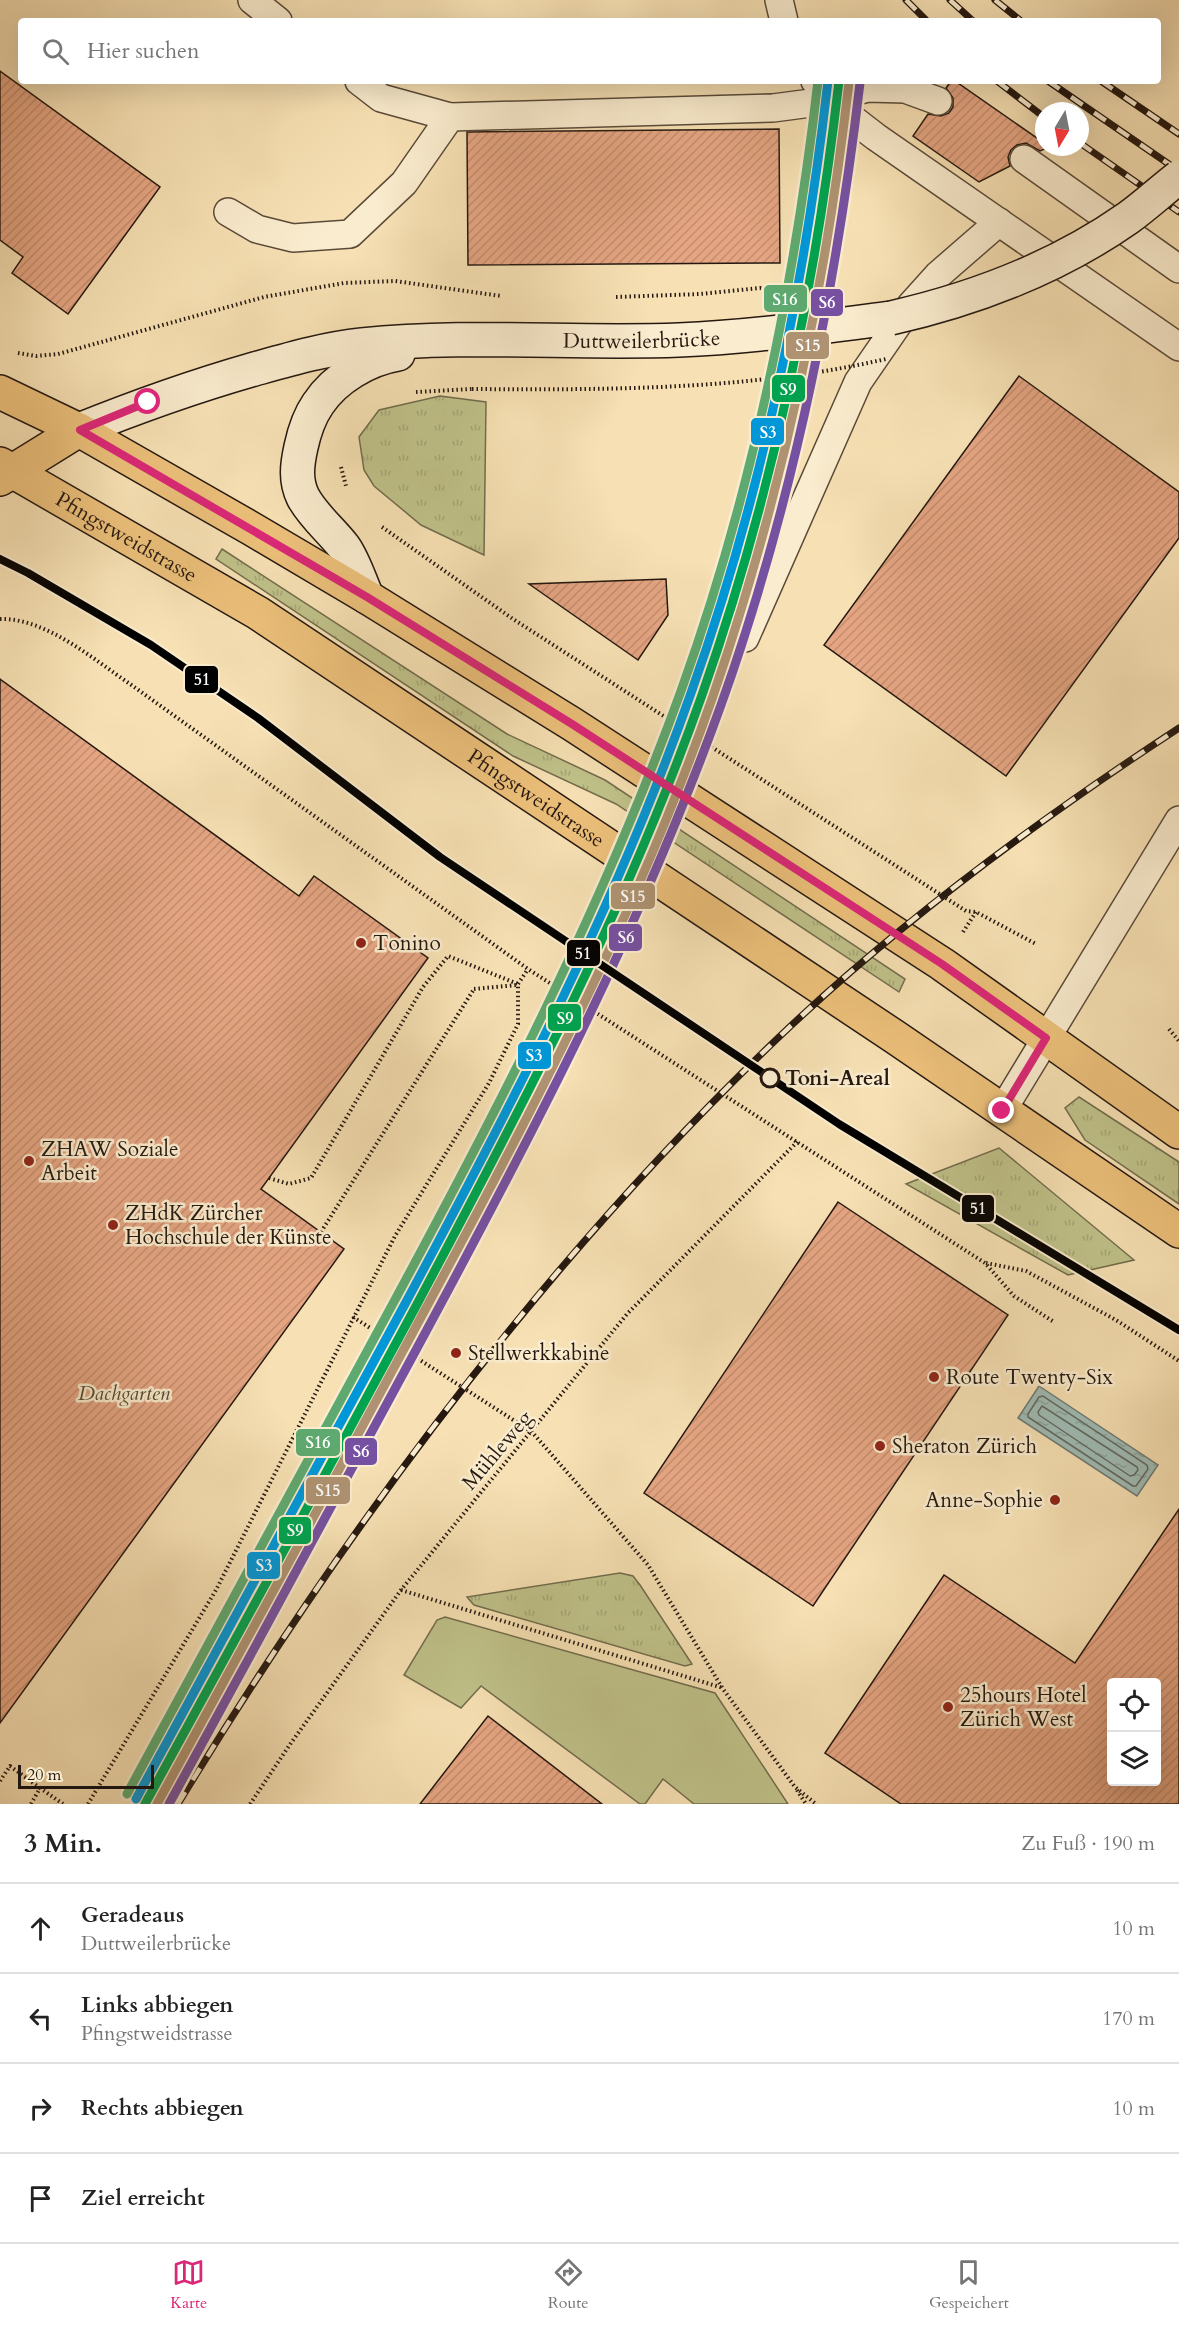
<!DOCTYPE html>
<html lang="de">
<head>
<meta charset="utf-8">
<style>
	:root { --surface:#fff; --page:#f6f6f6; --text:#222; --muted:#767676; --line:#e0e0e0; --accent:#db2777 }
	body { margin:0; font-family:Cardo,serif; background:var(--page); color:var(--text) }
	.controls { position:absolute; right:18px; bottom:18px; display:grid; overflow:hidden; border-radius:6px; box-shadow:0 6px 24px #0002 }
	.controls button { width:54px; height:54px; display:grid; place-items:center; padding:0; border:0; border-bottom:2px solid var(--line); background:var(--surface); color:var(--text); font:30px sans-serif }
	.compass { position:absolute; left:1035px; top:102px; width:54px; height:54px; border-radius:50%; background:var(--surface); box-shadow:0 6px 24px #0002; rotate:190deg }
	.scale { position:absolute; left:18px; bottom:15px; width:136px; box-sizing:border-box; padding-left:6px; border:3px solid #251810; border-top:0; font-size:16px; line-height:21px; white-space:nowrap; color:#251810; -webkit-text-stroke:4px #faecce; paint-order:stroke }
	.stop { position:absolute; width:18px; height:18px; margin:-14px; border:4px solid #db2777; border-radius:50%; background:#fff }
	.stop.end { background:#db2777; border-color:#fff; box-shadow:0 2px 6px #0008 }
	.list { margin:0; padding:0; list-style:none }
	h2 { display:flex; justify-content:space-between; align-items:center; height:78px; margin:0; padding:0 24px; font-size:26px }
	h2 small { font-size:20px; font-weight:400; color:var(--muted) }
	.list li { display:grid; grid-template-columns:39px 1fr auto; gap:18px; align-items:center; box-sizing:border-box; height:90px; padding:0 24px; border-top:2px solid var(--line) }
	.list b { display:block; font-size:22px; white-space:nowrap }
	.list p { margin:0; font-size:20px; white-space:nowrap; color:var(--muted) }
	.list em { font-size:20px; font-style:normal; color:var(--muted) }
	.icon { flex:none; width:33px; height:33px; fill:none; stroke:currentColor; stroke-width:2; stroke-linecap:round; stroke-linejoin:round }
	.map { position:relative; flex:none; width:1179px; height:1804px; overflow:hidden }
	.search { position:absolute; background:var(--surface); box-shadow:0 6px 24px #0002; left:18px; right:18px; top:18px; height:66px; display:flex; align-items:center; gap:15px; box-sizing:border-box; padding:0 21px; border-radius:6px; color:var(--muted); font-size:22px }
	.sheet { height:438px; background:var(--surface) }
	nav { display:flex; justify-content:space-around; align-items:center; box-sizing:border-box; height:84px; border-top:2px solid var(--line); background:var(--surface); font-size:16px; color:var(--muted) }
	nav a { display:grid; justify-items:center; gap:3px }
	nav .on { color:var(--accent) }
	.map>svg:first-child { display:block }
	.grass { fill:url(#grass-tufts); stroke:#726d4d; stroke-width:1.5 }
	.garden { fill:#c0c28a; stroke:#726d4d; stroke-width:1.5 }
	.water { fill:url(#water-ripples); stroke:#6e7a73; stroke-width:1.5 }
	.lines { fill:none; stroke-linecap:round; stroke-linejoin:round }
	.shore { stroke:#626a62; stroke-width:1.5 }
	.building { fill:url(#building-hatch); stroke:#251810; stroke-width:1.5; fill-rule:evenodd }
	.lane-casing { stroke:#5a4a39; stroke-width:30 }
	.secondary-casing { stroke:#251810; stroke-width:36 }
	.primary-casing { stroke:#251810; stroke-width:36 }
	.path { stroke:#251810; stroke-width:4; stroke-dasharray:1.5 3; stroke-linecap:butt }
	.lane { stroke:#faecce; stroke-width:27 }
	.secondary { stroke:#faecce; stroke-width:33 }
	.primary { stroke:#ecc07a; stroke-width:33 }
	.rail-casing { stroke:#251810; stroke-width:7 }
	.rail { stroke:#faecce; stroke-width:4.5; stroke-dasharray:14; stroke-linecap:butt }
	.secondary-bridge-casing { stroke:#251810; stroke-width:36; stroke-linecap:butt }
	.path-bridge { stroke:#251810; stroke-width:4; stroke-dasharray:1.5 3; stroke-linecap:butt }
	.secondary-bridge { stroke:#faecce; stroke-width:33 }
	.rail-1-casing { stroke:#faecce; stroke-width:14 }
	.rail-2-casing { stroke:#faecce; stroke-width:14 }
	.rail-3-casing { stroke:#faecce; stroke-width:14 }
	.rail-4-casing { stroke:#faecce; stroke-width:14 }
	.rail-5-casing { stroke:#faecce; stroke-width:14 }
	.rail-1 { stroke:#00a34f; stroke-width:9 }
	.rail-2 { stroke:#ae9271; stroke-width:9 }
	.rail-3 { stroke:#0097d8; stroke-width:9 }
	.rail-4 { stroke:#7751a1; stroke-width:9 }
	.rail-5 { stroke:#5ea96f; stroke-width:9 }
	.tram-1-casing { stroke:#faecce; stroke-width:12 }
	.tram-1 { stroke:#000; stroke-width:8 }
	.route { stroke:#db2777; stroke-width:8 }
	.poi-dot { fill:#8f2418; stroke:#faecce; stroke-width:2 }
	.stop-dot { fill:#faecce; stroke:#251810; stroke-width:3 }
	.labels { text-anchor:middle; stroke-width:5; stroke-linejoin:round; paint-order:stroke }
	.street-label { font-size:21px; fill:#251810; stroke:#faecce }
	.poi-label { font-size:21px; fill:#251810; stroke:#faecce; text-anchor:start }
	.stop-label { font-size:21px; font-weight:bold; fill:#251810; stroke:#faecce; text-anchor:start }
	.park-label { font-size:21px; font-style:italic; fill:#544b35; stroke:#faecce }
	.line-badge { stroke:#faecce; stroke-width:2 }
	.badge-label { font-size:16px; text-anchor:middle; font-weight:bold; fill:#fff }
</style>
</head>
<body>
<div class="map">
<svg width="1179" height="1804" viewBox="0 0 1179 1804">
	<defs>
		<pattern id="grass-tufts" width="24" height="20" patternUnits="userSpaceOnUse" patternTransform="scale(1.5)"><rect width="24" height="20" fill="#c0c28a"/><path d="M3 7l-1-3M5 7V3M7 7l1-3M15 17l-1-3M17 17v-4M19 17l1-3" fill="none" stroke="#a5a676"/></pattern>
		<pattern id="water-ripples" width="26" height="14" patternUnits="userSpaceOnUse" patternTransform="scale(1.5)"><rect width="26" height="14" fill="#9fbcb5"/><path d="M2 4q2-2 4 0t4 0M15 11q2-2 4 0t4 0" fill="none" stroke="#89a19b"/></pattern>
		<pattern id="building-hatch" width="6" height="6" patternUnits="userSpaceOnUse" patternTransform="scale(1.5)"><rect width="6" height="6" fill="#e5a582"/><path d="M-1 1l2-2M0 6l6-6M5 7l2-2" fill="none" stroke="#c48d6f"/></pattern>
	</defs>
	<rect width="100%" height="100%" fill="#f7e1b4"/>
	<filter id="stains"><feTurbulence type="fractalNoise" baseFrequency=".00333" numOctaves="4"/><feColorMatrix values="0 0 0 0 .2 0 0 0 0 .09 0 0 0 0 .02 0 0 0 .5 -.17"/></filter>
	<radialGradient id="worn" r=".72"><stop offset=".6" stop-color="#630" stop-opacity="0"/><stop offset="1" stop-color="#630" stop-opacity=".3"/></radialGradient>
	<g class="grass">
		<polygon points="440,396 486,402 484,555 421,525 374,486 364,470 359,437 379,410"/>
		<polygon points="222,549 507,734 605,780 905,979 899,992 616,804 513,756 216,559"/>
		<polygon points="1079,1097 1179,1162 1179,1204 1085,1140 1065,1108"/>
		<polygon points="999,1148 1134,1260 1068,1275 906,1184"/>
		<polygon points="620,1573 633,1576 640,1585 692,1664 685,1666 474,1605 467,1597"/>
	</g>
	<polygon class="garden" points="445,1617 715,1693 788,1804 694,1804 663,1779 645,1804 640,1804 481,1686 461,1708 404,1675 437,1620"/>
	<polygon class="water" points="1039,1386 1158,1465 1137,1496 1018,1418"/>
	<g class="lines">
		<g class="shore">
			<polygon points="1043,1396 1147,1465 1148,1469 1136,1486 1133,1486 1028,1417 1028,1414 1039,1397"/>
			<polygon points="1042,1406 1137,1467 1138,1470 1134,1475 1130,1476 1039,1415 1038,1412"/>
		</g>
	</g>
	<g class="building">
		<polygon points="0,71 160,187 68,314 12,273 23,257 0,240"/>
		<polygon points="951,81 955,81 1044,143 1044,147 1049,147 1040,151 1026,143 1017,145 1011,150 1008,157 1010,166 979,182 913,136 928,114 941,116 949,113 953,107 953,98 946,88"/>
		<polygon points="779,129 780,263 468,265 467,132"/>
		<polygon points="1019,376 1179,492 1179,538 1006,776 824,645"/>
		<polygon points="666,579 668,615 638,660 529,584"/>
		<polygon points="0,679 299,896 314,876 428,958 261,1189 344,1249 0,1723"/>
		<polygon points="838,1202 1008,1315 813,1606 644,1493"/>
		<path d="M 1179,1509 L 1179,1804 L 901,1804 L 825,1753 L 944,1575 L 1075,1663 ZM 1112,1683 L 1156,1683 L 1156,1782 L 1112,1782 Z"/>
		<polygon points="488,1716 602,1804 420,1804"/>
	</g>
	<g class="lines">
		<defs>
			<g id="lane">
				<polyline points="252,0 278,21"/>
				<polyline points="779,0 784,21"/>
				<polyline points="359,81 381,98 450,117 773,108 811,103 868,88 905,89 938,101"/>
				<polyline points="815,81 854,120 876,137 1179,347"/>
				<polyline points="1024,159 1179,269"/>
				<polyline points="228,212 257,229 293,238 350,234 404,183 450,117"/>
				<polyline points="745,638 858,382 911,305 938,275 999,222"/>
				<polyline points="1002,1111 1179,820"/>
			</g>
			<g id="secondary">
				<path id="s1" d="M 79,430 C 136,407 192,387 251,370 C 287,360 324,349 362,345 C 467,334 573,344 679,340 C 750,337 821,327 891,318"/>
				<path d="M 367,597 C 360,581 354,561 344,547 C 331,530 313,516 303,497 C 295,480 297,465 301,447 C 304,433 309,417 318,404 C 335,378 368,359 398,354"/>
			</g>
			<g id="primary">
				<polyline points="0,392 79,430 252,529 367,597 572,724 942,964 1179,1132"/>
				<path id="s2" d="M 0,464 L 258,613 L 895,1037 L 1179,1231"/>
				<polyline points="0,479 79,430"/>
			</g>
		</defs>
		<use href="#lane" class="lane-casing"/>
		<use href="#secondary" class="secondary-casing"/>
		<use href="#primary" class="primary-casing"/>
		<g class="path">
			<polyline points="616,297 700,294 760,288 770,290"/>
			<polyline points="18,353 36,356 58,354 264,297 344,283 395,281 501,296"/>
			<polyline points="416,392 472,389"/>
			<polyline points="341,467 346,486"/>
			<polyline points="382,527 513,619 966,911 976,912 1036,944"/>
			<path d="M 0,619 C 46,618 93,659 130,684 L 528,969 L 985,1263 L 1014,1296 L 1054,1322"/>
			<polyline points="963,932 976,912"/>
			<polyline points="474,989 517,985"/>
			<polyline points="1169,1029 1179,1041"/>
			<polyline points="269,1178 289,1184 311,1178 423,987 448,956 518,984"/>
			<polyline points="986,1263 1026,1271 1116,1320 1179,1361"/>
			<polyline points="353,1317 532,1432 648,1565 723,1689 795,1787 816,1804"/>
			<polyline points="401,1590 723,1688"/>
			<polyline points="0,1781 10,1766 40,1788"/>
			<polyline points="797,1790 806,1804"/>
			<polyline points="31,1804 40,1788 63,1804"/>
			<polyline points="88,1804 216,1590 395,1236 489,1083 518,1024 518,984 528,969"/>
			<polyline points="250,1804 291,1743 401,1590 627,1314 798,1141"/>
		</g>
		<use href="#lane" class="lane"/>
		<use href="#secondary" class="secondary"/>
		<use href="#primary" class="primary"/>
		<defs>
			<g id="rail">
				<polyline points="906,0 927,21"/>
				<polyline points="950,0 973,21"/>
				<polyline points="995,0 1021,21"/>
				<polyline points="997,81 1044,117"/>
				<polyline points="1048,81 1179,171"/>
				<polyline points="1101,81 1179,134"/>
				<polyline points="1080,143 1179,212"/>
				<path d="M 178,1804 C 347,1526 543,1262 779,1037 C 901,921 1038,820 1179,728"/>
			</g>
		</defs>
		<use href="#rail" class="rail-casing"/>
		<use href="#rail" class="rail"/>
		<defs>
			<path id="secondary-bridge" d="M 891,318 C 975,299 1058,267 1128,218 C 1146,205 1162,190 1179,177"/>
		</defs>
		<use href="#secondary-bridge" class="secondary-bridge-casing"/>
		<g class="path-bridge">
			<path d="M 472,389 C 611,390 751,390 886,359"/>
			<polyline points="321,1232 474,989"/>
		</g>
		<use href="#secondary-bridge" class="secondary-bridge"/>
		<defs>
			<path id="rail-1" d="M 145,1804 C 236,1639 326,1474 415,1308 C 521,1109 627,908 702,695 C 772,496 815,290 839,81"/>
			<path id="rail-2" d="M 157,1804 C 248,1639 337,1474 426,1308 C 533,1110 639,909 713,696 C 782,496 825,292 849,82"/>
			<path id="rail-3" d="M 136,1799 C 226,1635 316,1470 405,1304 C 511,1106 616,906 691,693 C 762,495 804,290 828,81"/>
			<path id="rail-4" d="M 169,1804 C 252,1653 334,1502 416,1350 C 529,1141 640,930 721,705 C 793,504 835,295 860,83"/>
			<path id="rail-5" d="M 127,1794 C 211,1641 294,1487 377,1333 C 490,1125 600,915 681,691 C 752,494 794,289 818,81"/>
		</defs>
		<use href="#rail-1" class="rail-1-casing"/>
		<use href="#rail-2" class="rail-2-casing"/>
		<use href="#rail-3" class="rail-3-casing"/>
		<use href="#rail-4" class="rail-4-casing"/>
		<use href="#rail-5" class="rail-5-casing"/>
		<use href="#rail-1" class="rail-1"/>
		<use href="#rail-2" class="rail-2"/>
		<use href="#rail-3" class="rail-3"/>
		<use href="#rail-4" class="rail-4"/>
		<use href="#rail-5" class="rail-5"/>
		<defs>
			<polyline id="tram-1" points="0,559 28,573 151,645 258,718 440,857 839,1124 1179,1330"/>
		</defs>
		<use href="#tram-1" class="tram-1-casing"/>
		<use href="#tram-1" class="tram-1"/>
	</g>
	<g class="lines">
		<polyline class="route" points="148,402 80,430 367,597 572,724 942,964 1046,1038 1002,1111"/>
	</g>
	<g class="poi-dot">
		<circle cx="361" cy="943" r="6"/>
		<circle cx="29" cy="1161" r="6"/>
		<circle cx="113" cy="1225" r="6"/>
		<circle cx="456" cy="1353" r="6"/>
		<circle cx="934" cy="1377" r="6"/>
		<circle cx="880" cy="1446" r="6"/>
		<circle cx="1055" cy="1500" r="6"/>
		<circle cx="948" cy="1707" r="6"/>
	</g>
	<circle class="stop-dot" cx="770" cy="1078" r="9"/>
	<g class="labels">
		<g class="street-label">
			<text dy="7" stroke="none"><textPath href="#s1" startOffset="576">Duttweilerbrücke</textPath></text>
			<text dy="7" stroke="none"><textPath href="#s2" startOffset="146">Pfingstweidstrasse</textPath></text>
			<text dy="7" stroke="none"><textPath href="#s2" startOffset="632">Pfingstweidstrasse</textPath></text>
			<text transform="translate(497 1450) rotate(-50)" y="7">Mühleweg</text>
		</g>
		<g class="poi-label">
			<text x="373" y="950">Tonino</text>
			<text x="41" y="1156">ZHAW Soziale<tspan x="41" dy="24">Arbeit</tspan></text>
			<text x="125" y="1220">ZHdK Zürcher<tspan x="125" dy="24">Hochschule der Künste</tspan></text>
			<text x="468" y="1360">Stellwerkkabine</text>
			<text x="946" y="1384">Route Twenty-Six</text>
			<text x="892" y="1453">Sheraton Zürich</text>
			<text x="1043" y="1507" text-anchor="end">Anne-Sophie</text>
			<text x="960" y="1702">25hours Hotel<tspan x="960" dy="24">Zürich West</tspan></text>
		</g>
		<g class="stop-label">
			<text x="785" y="1085">Toni-Areal</text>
		</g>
		<g class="park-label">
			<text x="124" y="1400">Dachgarten</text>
		</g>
	</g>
	<g class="line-badge">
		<rect x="763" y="284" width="45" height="29" rx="6" fill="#5ea96f"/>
		<rect x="810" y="288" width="34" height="29" rx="6" fill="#7751a1"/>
		<rect x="785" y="331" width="45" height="29" rx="6" fill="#ae9271"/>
		<rect x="771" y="374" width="35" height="29" rx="6" fill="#00a34f"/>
		<rect x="750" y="417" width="35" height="29" rx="6" fill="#0097d8"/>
		<rect x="184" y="665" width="35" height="29" rx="6" fill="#000"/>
		<rect x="610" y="882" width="46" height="28" rx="6" fill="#ae9271"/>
		<rect x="608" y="923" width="35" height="29" rx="6" fill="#7751a1"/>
		<rect x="566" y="939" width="35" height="28" rx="6" fill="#000"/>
		<rect x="547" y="1003" width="35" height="29" rx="6" fill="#00a34f"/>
		<rect x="517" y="1041" width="35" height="29" rx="6" fill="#0097d8"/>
		<rect x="961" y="1194" width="34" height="29" rx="6" fill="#000"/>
		<rect x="295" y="1428" width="46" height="29" rx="6" fill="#5ea96f"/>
		<rect x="344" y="1437" width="34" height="29" rx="6" fill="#7751a1"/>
		<rect x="305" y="1476" width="46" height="29" rx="6" fill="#ae9271"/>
		<rect x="278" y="1516" width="34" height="29" rx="6" fill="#00a34f"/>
		<rect x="246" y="1551" width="35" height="29" rx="6" fill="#0097d8"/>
	</g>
	<g class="badge-label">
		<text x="785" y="305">S16</text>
		<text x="827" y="308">S6</text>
		<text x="808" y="351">S15</text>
		<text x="788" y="395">S9</text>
		<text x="768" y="438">S3</text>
		<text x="202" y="685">51</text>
		<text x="633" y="902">S15</text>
		<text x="626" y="943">S6</text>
		<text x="583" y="959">51</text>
		<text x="565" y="1024">S9</text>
		<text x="534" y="1061">S3</text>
		<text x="978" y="1214">51</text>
		<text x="318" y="1448">S16</text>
		<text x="361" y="1457">S6</text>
		<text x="328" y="1496">S15</text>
		<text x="295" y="1536">S9</text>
		<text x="264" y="1571">S3</text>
	</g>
	<rect width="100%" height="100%" filter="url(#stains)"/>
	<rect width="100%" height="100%" fill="url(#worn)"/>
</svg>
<div class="controls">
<button><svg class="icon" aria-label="locate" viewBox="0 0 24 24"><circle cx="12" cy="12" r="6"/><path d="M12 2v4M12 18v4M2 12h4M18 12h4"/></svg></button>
<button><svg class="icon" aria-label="layers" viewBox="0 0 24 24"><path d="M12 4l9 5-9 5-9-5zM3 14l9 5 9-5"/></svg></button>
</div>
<svg class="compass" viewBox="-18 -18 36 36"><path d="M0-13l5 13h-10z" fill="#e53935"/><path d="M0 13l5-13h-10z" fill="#767676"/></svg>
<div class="scale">20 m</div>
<div class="stop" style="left:148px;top:402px"></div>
<div class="stop end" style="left:1002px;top:1111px"></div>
<div class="search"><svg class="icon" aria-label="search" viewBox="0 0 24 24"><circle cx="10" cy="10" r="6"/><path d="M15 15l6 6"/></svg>Hier suchen</div>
</div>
<section class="sheet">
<h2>3 Min.<small>Zu Fuß · 190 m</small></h2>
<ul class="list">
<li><svg class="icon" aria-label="ahead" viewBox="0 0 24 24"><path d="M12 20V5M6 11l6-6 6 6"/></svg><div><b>Geradeaus</b><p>Duttweilerbrücke</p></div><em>10 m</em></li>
<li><svg class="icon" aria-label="left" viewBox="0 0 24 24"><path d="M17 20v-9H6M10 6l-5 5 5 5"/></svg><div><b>Links abbiegen</b><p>Pfingstweidstrasse</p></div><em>170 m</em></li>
<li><svg class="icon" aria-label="right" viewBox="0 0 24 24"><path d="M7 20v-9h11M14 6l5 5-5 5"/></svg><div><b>Rechts abbiegen</b></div><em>10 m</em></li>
<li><svg class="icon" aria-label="arrive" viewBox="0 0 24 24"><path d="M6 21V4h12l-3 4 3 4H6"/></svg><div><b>Ziel erreicht</b></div></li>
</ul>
</section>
<nav>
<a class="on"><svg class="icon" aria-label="map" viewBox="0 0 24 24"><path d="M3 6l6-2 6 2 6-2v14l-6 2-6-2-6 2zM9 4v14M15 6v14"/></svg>Karte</a>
<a><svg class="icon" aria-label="directions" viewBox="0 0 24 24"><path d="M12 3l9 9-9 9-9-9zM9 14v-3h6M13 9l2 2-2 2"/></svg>Route</a>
<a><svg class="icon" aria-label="saved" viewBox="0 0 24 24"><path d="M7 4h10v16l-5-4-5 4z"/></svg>Gespeichert</a>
</nav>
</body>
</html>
